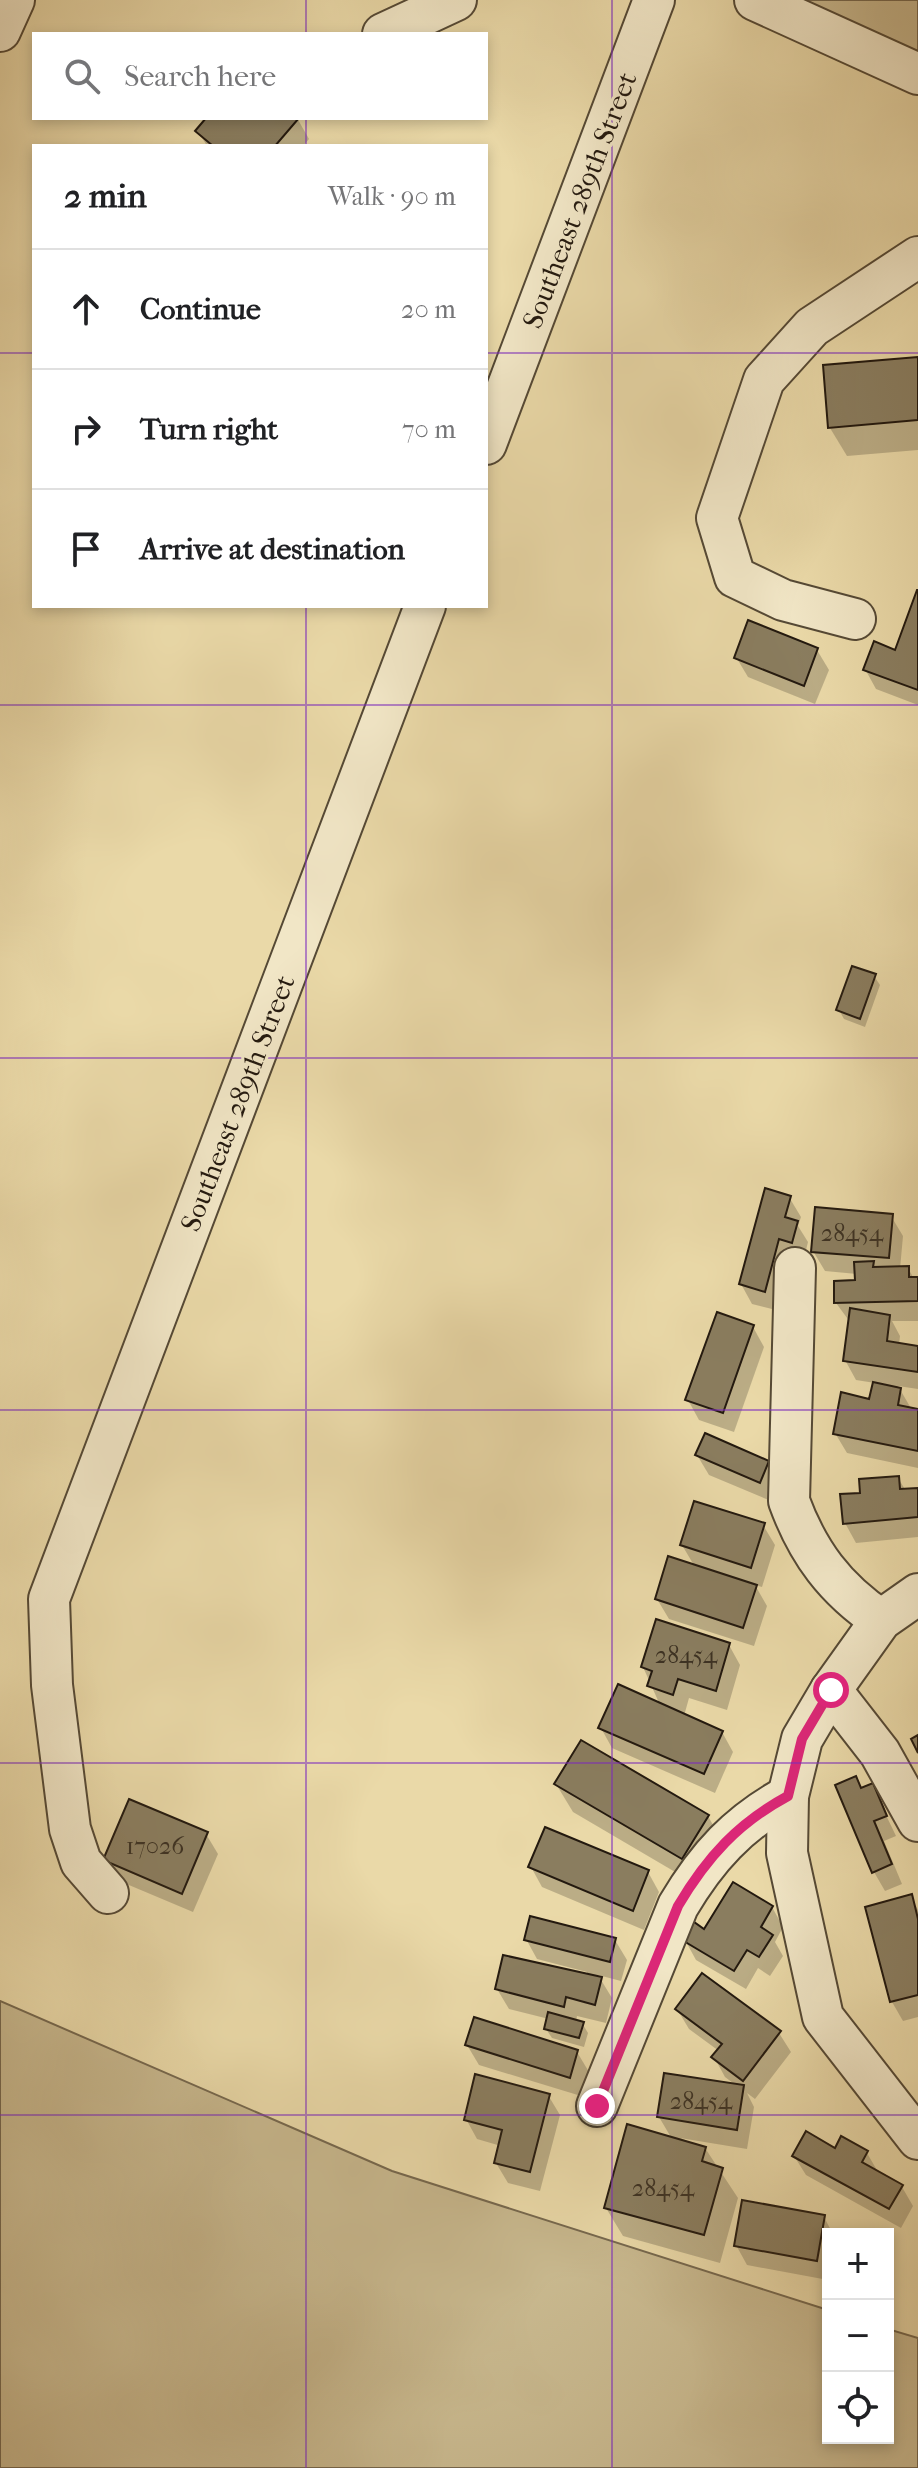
<!DOCTYPE html>
<html lang="en">
<head>
<meta charset="utf-8">
<style>
	:root { --surface:#fff; --page:#f2f2f2; --text:#202124; --muted:#757577; --line:#e0e0e0 }
	body { margin:0; font-family:"IM FELL French Canon",serif; background:var(--page); color:var(--text) }
	.controls { position:absolute; right:24px; bottom:24px; display:grid; overflow:hidden; border-radius:0px; box-shadow:0 4px 12px #0003 }
	.controls button { width:72px; height:72px; display:grid; place-items:center; padding:0; border:0; border-bottom:2px solid var(--line); background:var(--surface); color:var(--text); font:40px sans-serif }
	.stop { position:absolute; width:24px; height:24px; margin:-18px; border:6px solid #db2777; border-radius:50%; background:#fff }
	.stop.end { background:#db2777; border-color:#fff; box-shadow:0 2px 8px #0008 }
	.list { margin:0; padding:0; list-style:none }
	h2 { display:flex; justify-content:space-between; align-items:center; height:104px; margin:0; padding:0 32px; font-size:34px }
	h2 small { font-size:26px; font-weight:400; color:var(--muted) }
	.list li { display:grid; grid-template-columns:52px 1fr auto; gap:24px; align-items:center; box-sizing:border-box; height:120px; padding:0 32px; border-top:2px solid var(--line) }
	.list b { display:block; font-size:30px; white-space:nowrap }
	.list em { font-size:26px; font-style:normal; color:var(--muted) }
	.icon { flex:none; width:44px; height:44px; fill:none; stroke:currentColor; stroke-width:2; stroke-linecap:round; stroke-linejoin:round }
	.map { position:relative; flex:none; width:918px; height:2468px; overflow:hidden }
	.search { position:absolute; background:var(--surface); box-shadow:0 4px 12px #0003; left:32px; top:32px; width:456px; height:88px; display:flex; align-items:center; gap:20px; box-sizing:border-box; padding:0 28px; border-radius:0px; color:var(--muted); font-size:30px }
	.panel { position:absolute; background:var(--surface); box-shadow:0 4px 12px #0003; left:32px; top:144px; width:456px; height:464px; border-radius:0px }
	.map>svg:first-child { display:block }
	.green { fill:#c8b88e; stroke:#76684e; stroke-width:2 }
	.shadow { fill:#0003 }
	.building { fill:#8a7d5f; stroke:#23190f; stroke-width:2 }
	.lines { fill:none; stroke-linecap:round; stroke-linejoin:round }
	.minor-casing { stroke:#554935; stroke-width:44 }
	.minor { stroke:#f1e6c6; stroke-width:40 }
	.route { stroke:#db2777; stroke-width:10 }
	.grid { fill:none; stroke:#7b2cbf; stroke-width:2; stroke-opacity:0.55 }
	.labels { text-anchor:middle; stroke-width:6; stroke-linejoin:round; paint-order:stroke }
	.number-label { font-size:24px; fill:#3d3223 }
	.street-label { font-size:28px; fill:#23190f; stroke:#f1e6c6 }
</style>
</head>
<body>
<div class="map">
<svg width="918" height="2468" viewBox="0 0 918 2468">
	<rect width="100%" height="100%" fill="#ead9a8"/>
	<filter id="stains"><feTurbulence type="fractalNoise" baseFrequency=".0025" numOctaves="4"/><feColorMatrix values="0 0 0 0 .2 0 0 0 0 .09 0 0 0 0 .02 0 0 0 .5 -.17"/></filter>
	<radialGradient id="worn" r=".72"><stop offset=".6" stop-color="#630" stop-opacity="0"/><stop offset="1" stop-color="#630" stop-opacity=".3"/></radialGradient>
	<g class="green">
		<polygon points="734,0 918,0 918,72"/>
		<polygon points="0,2001 392,2171 828,2310 828,2438 888,2438 888,2329 918,2338 918,2468 0,2468"/>
	</g>
	<g class="shadow">
		<polygon points="209,118 297,118 309,139 303,146 207,146 198,131"/>
		<polygon points="918,359 918,450 847,456 830,428"/>
		<polygon points="918,593 918,705 876,689 865,669 896,652"/>
		<polygon points="817,650 829,670 815,704 748,677 736,657"/>
		<polygon points="874,976 880,985 865,1027 844,1019 839,1010"/>
		<polygon points="789,1197 801,1217 798,1226 808,1242 803,1262 776,1310 752,1304 741,1284"/>
		<polygon points="891,1216 903,1236 900,1269 908,1268 914,1279 918,1279 918,1321 892,1321 900,1336 899,1345 918,1348 918,1389 898,1386 912,1410 918,1411 918,1468 847,1453 835,1433 871,1401 875,1383 856,1380 845,1360 850,1322 836,1303 857,1282 857,1274 825,1271 813,1251"/>
		<polygon points="753,1327 764,1347 734,1432 699,1420 688,1400"/>
		<polygon points="697,1455 768,1463 779,1482 771,1501 709,1475"/>
		<polygon points="898,1478 906,1491 918,1490 918,1537 856,1543 845,1523 862,1495"/>
		<polygon points="763,1525 775,1545 762,1587 755,1585 767,1606 754,1646 669,1619 657,1599 695,1567 682,1545"/>
		<polygon points="729,1645 740,1665 727,1710 689,1698 684,1716 722,1732 733,1752 715,1793 612,1748 601,1728 660,1705 643,1667"/>
		<polygon points="556,1784 708,1816 724,1845 699,1886 573,1812"/>
		<polygon points="872,1786 896,1836 884,1841 902,1884 885,1891 874,1872 862,1790"/>
		<polygon points="206,1834 218,1854 193,1912 117,1880 105,1860"/>
		<polygon points="531,1867 648,1872 659,1892 644,1930 542,1887"/>
		<polygon points="911,1897 918,1910 918,2017 903,2021 892,2002"/>
		<polygon points="772,1907 783,1927 775,1942 783,1956 770,1976 758,1968 746,1989 696,1960 685,1940"/>
		<polygon points="526,1939 615,1940 627,1960 621,1981 598,1975 612,1998 606,2023 577,2016 576,2022 582,2023 588,2033 584,2047 552,2038 546,2029 549,2019 509,2009 497,1989 586,1976 587,1972 537,1959"/>
		<polygon points="677,2009 779,2033 791,2052 755,2099 747,2093 754,2107 747,2149 680,2138 705,2148 738,2198 720,2263 623,2236 606,2208 672,2139 659,2117 737,2086 725,2077 714,2057 719,2051 689,2029"/>
		<polygon points="467,2045 577,2052 589,2072 581,2096 479,2065"/>
		<polygon points="548,2095 560,2115 540,2191 508,2183 496,2163 501,2146 477,2139 466,2119"/>
		<polygon points="836,2150 867,2153 878,2172 902,2187 913,2206 901,2228 806,2175 794,2156"/>
		<polygon points="824,2217 833,2234 828,2234 828,2280 747,2265 736,2245"/>
	</g>
	<g class="building">
		<polygon points="206,118 299,118 275,146 213,146 195,131"/>
		<polygon points="918,357 918,420 828,428 823,365"/>
		<polygon points="917,590 918,590 918,690 863,670 874,641 895,650"/>
		<polygon points="748,620 818,648 804,686 734,658"/>
		<polygon points="852,966 876,974 860,1019 836,1010"/>
		<polygon points="765,1188 791,1196 785,1217 798,1221 792,1243 779,1239 765,1292 739,1284"/>
		<polygon points="815,1207 893,1214 889,1258 811,1252"/>
		<polygon points="874,1261 873,1267 909,1266 909,1277 918,1277 918,1301 834,1303 834,1281 855,1280 854,1262"/>
		<polygon points="850,1308 890,1315 887,1341 918,1346 918,1372 843,1361"/>
		<polygon points="717,1312 754,1325 723,1413 685,1400"/>
		<polygon points="873,1382 901,1388 898,1405 918,1409 918,1451 833,1434 841,1392 869,1399"/>
		<polygon points="705,1433 769,1461 760,1483 695,1455"/>
		<polygon points="899,1476 900,1489 918,1488 918,1517 843,1524 840,1494 860,1493 859,1479"/>
		<polygon points="694,1501 765,1523 751,1568 680,1545"/>
		<polygon points="668,1556 757,1585 743,1628 655,1599"/>
		<polygon points="656,1619 730,1643 716,1691 678,1679 673,1695 647,1686 652,1671 641,1667"/>
		<polygon points="618,1684 723,1731 704,1774 598,1728"/>
		<polygon points="918,1735 918,1753 911,1739"/>
		<polygon points="581,1740 709,1815 682,1859 554,1784"/>
		<polygon points="856,1776 861,1788 873,1783 887,1816 874,1821 892,1864 872,1873 835,1785"/>
		<polygon points="129,1799 208,1832 182,1894 103,1860"/>
		<polygon points="545,1827 649,1870 633,1911 528,1867"/>
		<polygon points="733,1882 773,1906 761,1927 773,1935 759,1957 747,1950 734,1971 682,1940 694,1922 704,1929"/>
		<polygon points="912,1894 918,1919 918,1995 890,2002 865,1907"/>
		<polygon points="530,1916 616,1938 610,1962 524,1940"/>
		<polygon points="503,1955 602,1977 595,2005 566,1997 564,2007 495,1989"/>
		<polygon points="702,1973 781,2031 743,2081 711,2057 722,2044 675,2009"/>
		<polygon points="548,2012 584,2022 579,2038 544,2029"/>
		<polygon points="474,2017 578,2050 570,2078 465,2045"/>
		<polygon points="664,2073 744,2085 737,2130 657,2117"/>
		<polygon points="475,2074 550,2094 530,2172 494,2163 502,2130 464,2120"/>
		<polygon points="627,2124 706,2147 702,2161 723,2168 704,2235 604,2208"/>
		<polygon points="806,2131 835,2148 841,2136 868,2151 862,2162 903,2185 889,2209 792,2156"/>
		<polygon points="742,2200 825,2215 817,2261 734,2246"/>
	</g>
	<g class="lines">
		<defs>
			<g id="minor">
				<polyline points="755,0 918,74"/>
				<polyline points="0,31 14,0"/>
				<polyline points="383,34 456,0"/>
				<polyline points="486,444 654,0"/>
				<polyline points="855,619 783,600 735,577 717,518 764,380 812,327 918,257"/>
				<path d="M 795,1268 L 789,1501 C 808,1553 835,1589 881,1620"/>
				<polyline points="918,1594 881,1620 831,1690 802,1739 788,1796 787,1853 823,2017 918,2139"/>
				<polyline points="831,1690 880,1753 918,1821"/>
				<polyline points="108,1893 81,1862 70,1829 52,1685 49,1599 425,606"/>
				<path d="M 597,2106 L 678,1906 C 707,1857 738,1823 788,1796"/>
			</g>
		</defs>
		<use href="#minor" class="minor-casing"/>
		<use href="#minor" class="minor"/>
	</g>
	<g class="lines">
		<path class="route" d="M 597,2106 L 678,1906 C 707,1857 738,1823 788,1796 L 802,1739 L 831,1690"/>
	</g>
	<path class="grid" d="M 306,0 L 306,34M 612,0 L 612,2468M 306,118 L 306,146M 0,353 L 34,353M 486,353 L 918,353M 306,606 L 306,2468M 0,705 L 918,705M 0,1058 L 918,1058M 0,1410 L 918,1410M 0,1763 L 918,1763M 0,2115 L 918,2115"/>
	<g class="labels">
		<g class="number-label">
			<text x="852" y="1241">28454</text>
			<text x="686" y="1663">28454</text>
			<text x="155" y="1854">17026</text>
			<text x="701" y="2109">28454</text>
			<text x="663" y="2196">28454</text>
		</g>
		<g class="street-label">
			<text transform="translate(579 200) rotate(-69)" y="10">Southeast 289th Street</text>
			<text transform="translate(237 1103) rotate(-69)" y="10">Southeast 289th Street</text>
		</g>
	</g>
	<rect width="100%" height="100%" filter="url(#stains)"/>
	<rect width="100%" height="100%" fill="url(#worn)"/>
</svg>
<div class="controls">
<button>+</button>
<button>−</button>
<button><svg class="icon" aria-label="locate" viewBox="0 0 24 24"><circle cx="12" cy="12" r="6"/><path d="M12 2v4M12 18v4M2 12h4M18 12h4"/></svg></button>
</div>
<div class="stop" style="left:831px;top:1690px"></div>
<div class="stop end" style="left:597px;top:2106px"></div>
<div class="search"><svg class="icon" aria-label="search" viewBox="0 0 24 24"><circle cx="10" cy="10" r="6"/><path d="M15 15l6 6"/></svg>Search here</div>
<section class="panel">
<h2>2 min<small>Walk · 90 m</small></h2>
<ul class="list">
<li><svg class="icon" aria-label="ahead" viewBox="0 0 24 24"><path d="M12 20V5M6 11l6-6 6 6"/></svg><div><b>Continue</b></div><em>20 m</em></li>
<li><svg class="icon" aria-label="right" viewBox="0 0 24 24"><path d="M7 20v-9h11M14 6l5 5-5 5"/></svg><div><b>Turn right</b></div><em>70 m</em></li>
<li><svg class="icon" aria-label="arrive" viewBox="0 0 24 24"><path d="M6 21V4h12l-3 4 3 4H6"/></svg><div><b>Arrive at destination</b></div></li>
</ul>
</section>
</div>
</body>
</html>
